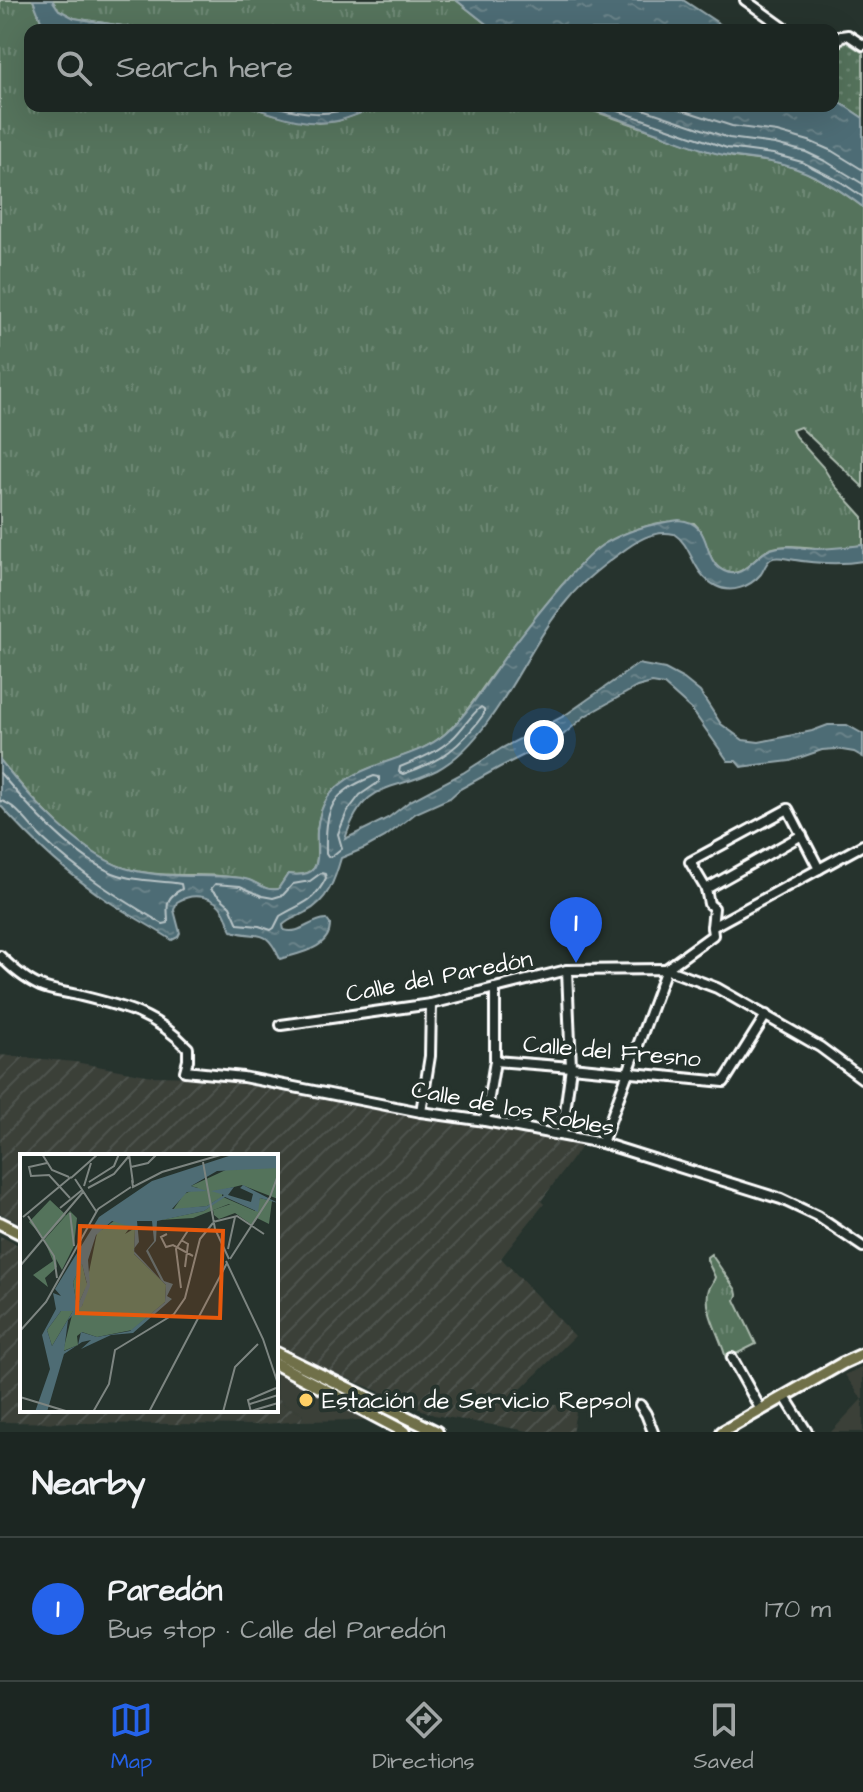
<!DOCTYPE html>
<html lang="en">
<head>
<meta charset="utf-8">
<style>
	:root { --surface:#1c2622; --page:#29322f; --text:#f1f3f6; --muted:#a0a5a5; --line:#3a4340; --accent:#2563eb }
	body { margin:0; font-family:"Architects Daughter",sans-serif; background:var(--page); color:var(--text) }
	.you { position:absolute; left:544px; top:740px; width:28px; height:28px; margin:-20px; border:6px solid #fff; border-radius:50%; background:#1a73e8; box-shadow:0 0 0 12px #1a73e833 }
	.badge { display:grid; place-items:center; width:52px; height:52px; border-radius:50%; background:var(--accent); color:#fff; font-size:26px; font-weight:700 }
	.pin { position:absolute; translate:-50% -66px; filter:drop-shadow(0 2px 4px #0008) }
	.pin::after { content:''; position:absolute; top:42px; width:28px; height:24px; background:inherit; clip-path:polygon(0 0,100% 0,50% 100%) }
	.list { margin:0; padding:0; list-style:none }
	h2 { display:flex; justify-content:space-between; align-items:center; height:104px; margin:0; padding:0 32px; font-size:34px }
	h2 small { font-size:26px; font-weight:400; color:var(--muted) }
	.list li { display:grid; grid-template-columns:52px 1fr auto; gap:24px; align-items:center; box-sizing:border-box; height:144px; padding:0 32px; border-top:2px solid var(--line) }
	.list b { display:block; font-size:30px; white-space:nowrap }
	.list p { margin:0; font-size:26px; white-space:nowrap; color:var(--muted) }
	.list em { font-size:26px; font-style:normal; color:var(--muted) }
	.icon { flex:none; width:44px; height:44px; fill:none; stroke:currentColor; stroke-width:2; stroke-linecap:round; stroke-linejoin:round }
	.map { position:relative; flex:none; width:863px; height:1432px; overflow:hidden }
	.search { position:absolute; background:var(--surface); box-shadow:0 8px 32px #0002; left:24px; right:24px; top:24px; height:88px; display:flex; align-items:center; gap:20px; box-sizing:border-box; padding:0 28px; border-radius:16px; color:var(--muted); font-size:30px }
	.sheet { height:248px; background:var(--surface) }
	nav { display:flex; justify-content:space-around; align-items:center; box-sizing:border-box; height:112px; border-top:2px solid var(--line); background:var(--surface); font-size:22px; color:var(--muted) }
	nav a { display:grid; justify-items:center; gap:4px }
	nav .on { color:var(--accent) }
	.map>svg:first-child { display:block }
	.built { fill:#3a4039 }
	.industrial { fill:url(#industrial-furrows) }
	.grass { fill:url(#grass-tufts); stroke:#aab9ad; stroke-width:2 }
	.park { fill:url(#park-dots); stroke:#aab9ad; stroke-width:2 }
	.water { fill:url(#water-ripples); stroke:#95a7ac; stroke-width:2 }
	.lines { fill:none; stroke-linecap:round; stroke-linejoin:round }
	.shore { stroke:#b8c4c7; stroke-width:2 }
	.minor-casing { stroke:#fff; stroke-width:14 }
	.major-casing { stroke:#fff; stroke-width:16 }
	.minor { stroke:#26332d; stroke-width:8 }
	.major { stroke:#70704a; stroke-width:10 }
	.poi-dot { fill:#ffd166; stroke:#26332d; stroke-width:3 }
	.labels { text-anchor:middle; stroke-width:8; stroke-linejoin:round; paint-order:stroke }
	.street-label { font-size:24px; fill:#fff; stroke:#26332d }
	.poi-label { font-size:24px; fill:#fff; stroke:#26332d; text-anchor:start }
	.inset-road { fill:none; stroke:#7d8581; stroke-width:2 }
	.view { fill:#e8590c; fill-opacity:0.15; stroke:#e8590c; stroke-width:4 }
	.inset-edge { fill:none; stroke:#fff; stroke-width:4 }
</style>
</head>
<body>
<div class="map">
<svg width="863" height="1432" viewBox="0 0 863 1432">
	<defs>
		<pattern id="industrial-furrows" width="10" height="10" patternUnits="userSpaceOnUse" patternTransform="scale(2)"><rect width="10" height="10" fill="#3a4039"/><path d="M-1 1l2-2M0 10L10 0M9 11l2-2" fill="none" stroke="#4e534d"/></pattern>
		<pattern id="grass-tufts" width="24" height="20" patternUnits="userSpaceOnUse" patternTransform="scale(2)"><rect width="24" height="20" fill="#54735b"/><path d="M3 7l-1-3M5 7V3M7 7l1-3M15 17l-1-3M17 17v-4M19 17l1-3" fill="none" stroke="#6e8874"/></pattern>
		<pattern id="park-dots" width="8" height="8" patternUnits="userSpaceOnUse" patternTransform="scale(2)"><rect width="8" height="8" fill="#54735b"/><path d="M2 2h.1M6 6h.1" fill="none" stroke="#6e8874" stroke-width="1.8" stroke-linecap="round"/></pattern>
		<pattern id="water-ripples" width="26" height="14" patternUnits="userSpaceOnUse" patternTransform="scale(2)"><rect width="26" height="14" fill="#4e6c74"/><path d="M2 4q2-2 4 0t4 0M15 11q2-2 4 0t4 0" fill="none" stroke="#698289"/></pattern>
	</defs>
	<rect width="100%" height="100%" fill="#26332d"/>
	<filter id="ink" filterUnits="userSpaceOnUse"><feTurbulence type="fractalNoise" baseFrequency=".0125" numOctaves="2"/><feDisplacementMap in="SourceGraphic" scale="16" xChannelSelector="R" yChannelSelector="G"/><feConvolveMatrix kernelMatrix="1 2 1 2 8 2 1 2 1" color-interpolation-filters="sRGB"/></filter>
	<g filter="url(#ink)">
		<g class="built">
			<polygon points="863,1366 863,1432 831,1432 862,1399 845,1375"/>
			<polygon points="276,1372 363,1416 365,1420 301,1421 303,1414 285,1405 276,1395"/>
		</g>
		<g class="industrial">
			<polygon points="0,1055 75,1062 152,1076 211,1077 427,1117 509,1129 583,1144 541,1201 544,1204 501,1258 575,1336 518,1392 576,1412 572,1432 534,1432 434,1415 276,1348 276,1156 22,1156 22,1224 0,1213"/>
			<polygon points="0,1236 22,1247 22,1410 276,1410 276,1395 285,1405 303,1414 301,1421 254,1425 0,1422"/>
		</g>
		<g class="grass">
			<path d="M 0,0 L 33,0 L 45,30 L 30,30 L 30,106 L 249,106 L 273,114 L 318,123 L 338,121 L 379,106 L 579,106 L 710,151 L 733,157 L 772,162 L 800,169 L 838,189 L 863,207 L 863,487 L 800,427 L 792,430 L 795,436 L 823,467 L 835,486 L 863,517 L 863,545 C 853,546 842,549 832,549 C 812,549 789,542 770,549 C 755,555 742,582 722,570 C 706,561 708,535 694,523 C 686,523 677,521 669,522 C 651,522 616,536 601,546 C 586,557 574,572 562,585 C 537,615 514,645 491,676 C 476,697 462,721 441,737 C 408,763 355,762 329,796 C 322,805 318,820 317,830 C 315,856 326,879 288,874 L 278,889 C 267,891 264,887 255,883 C 248,879 238,878 231,877 C 198,873 164,878 132,870 C 83,859 31,798 0,760 Z"/>
			<polygon points="52,0 456,0 494,30 147,30 74,18 59,10"/>
			<path d="M 711,1254 L 736,1290 L 737,1295 L 735,1300 L 756,1344 L 726,1359 C 722,1339 702,1309 709,1289 C 711,1285 714,1281 715,1277 L 707,1260 L 707,1257 Z"/>
		</g>
		<polygon class="park" points="837,36 863,53 863,118 833,98 833,40"/>
		<g class="water">
			<polygon points="33,0 52,0 59,10 74,18 147,30 45,30"/>
			<polygon points="456,0 683,0 729,30 494,30"/>
			<path d="M 833,98 L 863,118 L 863,207 C 837,187 808,169 775,163 C 753,158 730,158 708,151 C 665,137 623,118 579,106 L 833,106 Z"/>
			<path d="M 249,106 L 379,106 C 365,111 351,118 337,121 C 307,127 276,115 249,106 Z"/>
			<path d="M 679,520 C 715,523 700,560 724,571 C 744,581 755,554 771,549 C 786,544 799,548 814,549 C 831,549 846,547 863,545 L 863,561 C 840,565 812,563 789,559 C 783,558 776,556 771,559 C 766,562 764,570 761,574 C 750,587 731,594 716,586 C 691,573 693,546 674,534 C 653,529 635,542 619,554 C 601,567 583,581 569,598 C 537,635 518,681 489,720 C 475,740 459,758 437,770 C 390,793 365,779 345,839 L 388,818 L 410,801 L 463,773 L 502,748 L 564,716 L 638,664 L 665,669 L 684,679 L 700,692 L 721,724 L 743,740 L 759,742 L 774,739 L 812,731 L 828,725 L 847,725 L 863,734 L 863,757 L 854,752 L 836,749 L 822,750 L 790,761 L 741,767 L 736,761 L 728,761 L 692,710 L 664,685 L 652,683 L 637,687 L 585,716 L 555,742 L 543,750 L 524,755 L 500,767 L 460,789 L 450,798 L 416,813 L 385,837 L 365,848 L 341,858 C 335,879 328,901 306,912 C 298,917 290,918 283,925 L 284,930 C 300,935 310,920 326,919 L 330,924 C 331,949 299,953 280,959 C 265,926 261,940 232,931 C 228,925 228,919 224,912 C 214,895 193,892 177,902 L 174,910 L 180,933 L 178,937 L 172,940 C 151,926 129,915 108,901 C 67,874 32,841 0,805 L 0,760 C 29,797 85,860 132,870 C 164,878 198,875 231,877 C 237,877 243,878 249,880 C 260,884 265,891 278,889 L 288,874 C 325,879 316,856 317,831 C 318,819 321,807 328,797 C 356,760 411,763 445,734 C 465,717 479,694 494,673 C 513,644 535,617 557,591 C 571,575 586,556 604,544 C 626,531 654,523 679,520 Z"/>
		</g>
		<g class="lines">
			<g class="shore">
				<path d="M 274,106 C 305,114 326,117 357,106"/>
				<polyline points="604,106 727,148 773,154 802,162 841,182 863,197"/>
				<polyline points="634,106 729,138 775,144 806,152 827,162 863,184"/>
				<polyline points="670,106 732,126 777,132 809,141 832,151 863,170"/>
				<path d="M 481,707 L 484,709 L 484,714 C 461,746 441,762 403,774 L 399,772 L 400,767 C 420,759 440,751 455,736 C 464,727 471,715 481,707 Z"/>
				<path d="M 0,773 C 27,805 74,857 113,873 C 135,882 159,880 181,884 L 182,889 C 163,899 168,906 168,923 L 163,924 C 119,898 79,873 41,837 C 31,827 14,802 0,801"/>
				<path d="M 374,776 L 379,777 L 379,782 L 360,795 L 347,812 L 338,834 L 342,848 L 332,856 L 328,857 L 326,854 C 325,809 330,793 374,776 Z"/>
				<path d="M 321,873 L 325,874 L 326,878 C 314,903 301,903 280,916 L 274,928 L 271,930 L 259,926 L 238,924 L 230,906 L 211,889 L 215,884 L 240,886 L 262,896 L 273,898 L 283,895 L 293,884 L 310,881 Z"/>
			</g>
			<defs>
				<g id="minor">
					<polyline points="745,0 787,30"/>
					<polyline points="833,47 841,36 848,35 863,45"/>
					<polyline points="706,889 802,835"/>
					<polyline points="712,927 863,845"/>
					<path d="M 0,956 C 12,968 24,979 40,986 C 52,991 65,992 77,995 C 122,1006 155,1013 188,1048 L 188,1060 L 185,1071 L 243,1077 L 421,1112 L 485,1121 L 602,1143 L 781,1199 L 817,1216 L 863,1247"/>
					<polyline points="666,969 713,935 712,927 714,908 709,904 706,889 690,862 788,809 819,869"/>
					<polyline points="281,1025 431,1004 567,970 666,969 717,988 820,1047 863,1079"/>
					<polyline points="495,1061 571,1067 724,1082 766,1015"/>
					<polyline points="421,1112 430,1056 431,1004"/>
					<polyline points="485,1121 495,1061 495,988"/>
					<polyline points="562,1134 571,1067 567,970"/>
					<polyline points="602,1143 666,969"/>
					<polyline points="732,1358 761,1410"/>
					<polyline points="785,1397 807,1432"/>
					<polyline points="640,1405 646,1414 653,1432"/>
				</g>
				<g id="major">
					<polyline points="0,1223 22,1234"/>
					<polyline points="276,1353 437,1432"/>
					<polyline points="276,1364 405,1432"/>
					<polyline points="722,1432 843,1363 863,1354"/>
				</g>
			</defs>
			<use href="#minor" class="minor-casing"/>
			<use href="#major" class="major-casing"/>
			<use href="#minor" class="minor"/>
			<use href="#major" class="major"/>
		</g>
	</g>
	<circle class="poi-dot" cx="306" cy="1400" r="8"/>
	<g class="labels">
		<g class="street-label">
			<text transform="translate(439 976) rotate(-11)" y="8">Calle del Paredón</text>
			<text transform="translate(612 1051) rotate(5)" y="8">Calle del Fresno</text>
			<text transform="translate(513 1108) rotate(11)" y="8">Calle de los Robles</text>
		</g>
		<g class="poi-label">
			<text x="322" y="1408">Estación de Servicio Repsol</text>
		</g>
	</g>
	<g transform="translate(20 1154)">
		<rect width="258" height="258" fill="#26332d"/>
		<path d="M 210,14 L 258,14 L 258,45 L 222,31 L 202,36 L 202,43 L 187,52 L 153,56 L 164,40 L 178,34 L 171,32 ZM 94,67 L 112,71 L 105,80 L 115,74 L 114,100 L 146,131 L 145,148 L 112,176 L 77,183 L 62,178 L 57,182 L 58,191 L 43,197 L 53,157 L 32,192 L 27,176 L 41,157 L 62,152 L 77,79 ZM 62,109 L 67,131 L 57,153 L 53,128 Z" fill="#54735b"/>
		<path d="M 203,43 L 235,57 L 240,44 L 252,47 L 249,70 L 209,50 L 173,64 L 140,66 L 184,57 Z" fill="#54735b"/>
		<path d="M 30,46 L 46,61 L 24,85 L 9,68 Z" fill="#54735b"/>
		<path d="M 211,50 L 238,62 L 232,71 L 215,59 L 199,65 L 194,61 L 193,56 ZM 50,57 L 57,64 L 54,92 L 42,116 L 36,105 L 37,113 L 25,124 L 28,133 L 13,121 L 33,107 L 24,86 Z" fill="#54735b"/>
		<path d="M 215,0 L 258,1 L 258,14 L 197,17 L 171,32 L 187,37 L 167,38 L 152,55 L 187,52 L 204,41 L 191,37 L 214,33 L 208,41 L 231,48 L 233,40 L 220,34 L 223,31 L 258,49 L 240,44 L 238,58 L 205,43 L 184,57 L 137,67 L 136,87 L 128,96 L 144,127 L 153,130 L 147,142 L 152,145 L 113,179 L 91,181 L 61,195 L 71,186 L 62,188 L 44,200 L 27,258 L 15,258 L 30,215 L 22,181 L 36,155 L 33,139 L 41,142 L 35,135 L 79,63 L 132,27 ZM 92,67 L 115,74 L 114,100 L 146,131 L 145,148 L 110,177 L 77,183 L 61,178 L 58,191 L 44,197 L 48,166 L 62,152 L 70,132 L 68,106 L 76,81 ZM 117,67 L 132,67 L 134,87 L 126,97 L 141,126 L 113,96 L 119,88 ZM 62,110 L 67,130 L 57,153 L 53,128 ZM 41,157 L 53,157 L 32,192 L 27,176 Z" fill="#4e6c74" fill-rule="evenodd"/>
		<path class="inset-road" d="M 22,0 L 32,16 L 49,23M 109,0 L 113,29M 183,8 L 195,75 L 209,105M 27,9 L 9,13 L 11,22 L 29,21 L 50,44M 111,13 L 128,9 L 137,0M 51,24 L 78,0M 55,25 L 76,57M 112,26 L 113,33 L 142,18 L 204,0M 69,28 L 94,12 L 99,0M 64,32 L 71,9M 68,34 L 94,20 L 109,2M 40,54 L 62,36M 78,55 L 111,33M 50,59 L 54,92M 8,62 L 34,102 L 37,124M 3,63 L 51,23M 193,68 L 217,62 L 244,80M 147,80 L 141,83 L 146,93 L 153,91 L 173,102M 161,86 L 168,90 L 165,113M 208,95 L 215,63M 210,105 L 250,43 L 258,21M 206,107 L 243,185 L 258,230M 0,112 L 63,38M 161,134 L 156,95 L 169,75M 0,177 L 26,148 L 78,55M 0,243 L 49,258M 230,250 L 258,241M 231,257 L 258,249M 73,258 L 89,230 L 95,196 L 154,160 L 165,144 L 180,85 L 193,69M 129,258 L 207,109M 203,258 L 215,213 L 238,190M 231,258 L 228,246 L 256,234"/>
		<path class="view" d="M 60,72 L 203,77 L 200,164 L 57,159 Z"/>
		<rect width="258" height="258" class="inset-edge"/>
	</g>
</svg>
<div class="you"></div>
<div class="pin badge" style="left:576px;top:963px">1</div>
<div class="search"><svg class="icon" aria-label="search" viewBox="0 0 24 24"><circle cx="10" cy="10" r="6"/><path d="M15 15l6 6"/></svg>Search here</div>
</div>
<section class="sheet">
<h2>Nearby<small></small></h2>
<ul class="list">
<li><span class="badge">1</span><div><b>Paredón</b><p>Bus stop · Calle del Paredón</p></div><em>170 m</em></li>
</ul>
</section>
<nav>
<a class="on"><svg class="icon" aria-label="map" viewBox="0 0 24 24"><path d="M3 6l6-2 6 2 6-2v14l-6 2-6-2-6 2zM9 4v14M15 6v14"/></svg>Map</a>
<a><svg class="icon" aria-label="directions" viewBox="0 0 24 24"><path d="M12 3l9 9-9 9-9-9zM9 14v-3h6M13 9l2 2-2 2"/></svg>Directions</a>
<a><svg class="icon" aria-label="saved" viewBox="0 0 24 24"><path d="M7 4h10v16l-5-4-5 4z"/></svg>Saved</a>
</nav>
</body>
</html>
